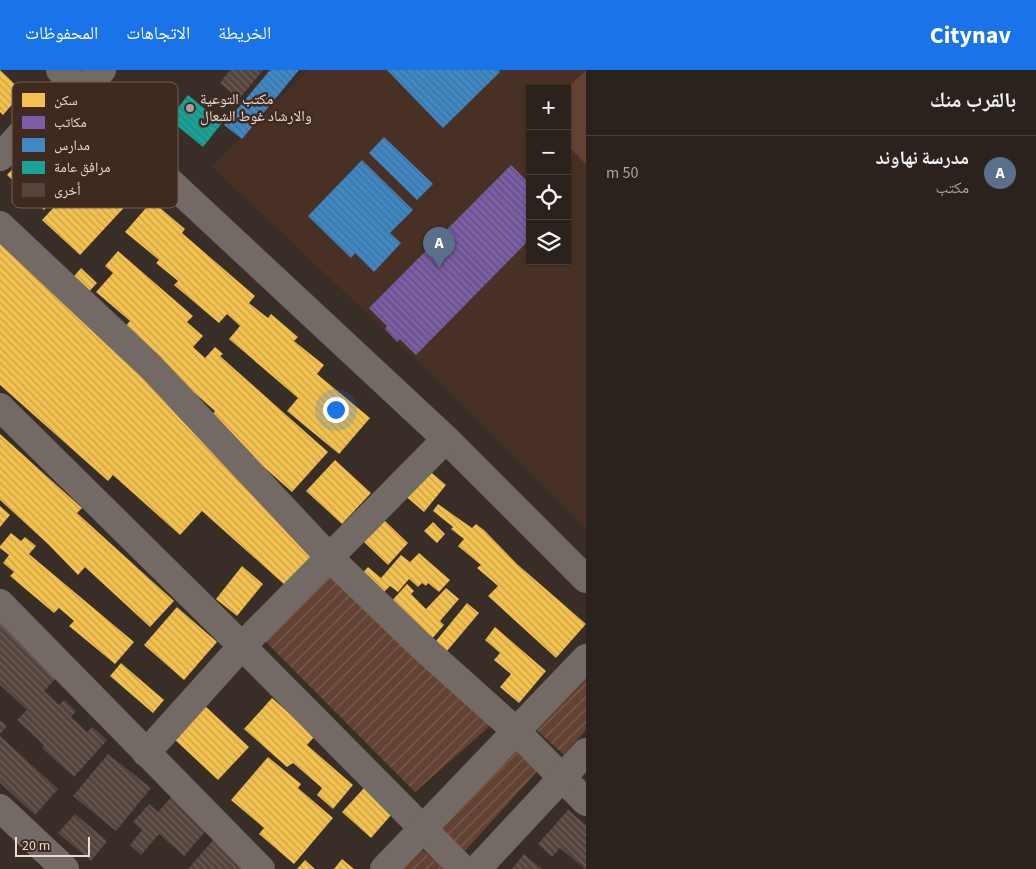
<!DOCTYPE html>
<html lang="ar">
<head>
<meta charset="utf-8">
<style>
	:root { --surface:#2b221d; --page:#332a26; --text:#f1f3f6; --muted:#a6a4a4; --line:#473f3b; --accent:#1a73e8 }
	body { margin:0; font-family:"Source Sans 3","Noto Naskh Arabic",sans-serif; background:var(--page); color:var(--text); direction:rtl }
	.controls { position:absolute; right:15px; top:15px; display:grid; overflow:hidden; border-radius:0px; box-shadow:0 1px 4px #0004 }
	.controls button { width:45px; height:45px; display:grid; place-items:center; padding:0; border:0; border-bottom:1px solid var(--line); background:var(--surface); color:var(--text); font:25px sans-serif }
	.scale { position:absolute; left:15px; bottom:12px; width:75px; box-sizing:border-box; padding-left:5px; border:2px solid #eadcd5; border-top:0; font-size:14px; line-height:18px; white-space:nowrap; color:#eadcd5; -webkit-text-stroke:4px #402a20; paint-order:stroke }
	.you { position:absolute; left:335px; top:339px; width:18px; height:18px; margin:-12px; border:4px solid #fff; border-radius:50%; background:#1a73e8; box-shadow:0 0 0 8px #1a73e833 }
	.badge { display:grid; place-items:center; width:32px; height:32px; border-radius:50%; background:var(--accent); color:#fff; font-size:16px; font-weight:700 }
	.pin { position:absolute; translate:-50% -41px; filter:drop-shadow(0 1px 2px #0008) }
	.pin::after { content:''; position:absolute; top:26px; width:18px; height:15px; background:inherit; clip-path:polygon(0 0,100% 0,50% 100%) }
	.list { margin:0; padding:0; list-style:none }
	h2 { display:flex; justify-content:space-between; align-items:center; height:65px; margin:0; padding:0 20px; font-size:21px }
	h2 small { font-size:16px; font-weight:400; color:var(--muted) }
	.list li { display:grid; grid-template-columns:32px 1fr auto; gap:15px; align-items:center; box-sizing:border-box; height:75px; padding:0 20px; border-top:1px solid var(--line) }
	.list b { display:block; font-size:19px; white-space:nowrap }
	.list p { margin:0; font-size:16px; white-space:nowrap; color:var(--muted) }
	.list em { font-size:16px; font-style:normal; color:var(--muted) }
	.icon { flex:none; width:28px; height:28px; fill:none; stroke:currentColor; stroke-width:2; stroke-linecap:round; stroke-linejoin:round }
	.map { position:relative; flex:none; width:586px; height:799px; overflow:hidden; direction:ltr }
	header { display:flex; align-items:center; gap:30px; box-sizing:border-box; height:70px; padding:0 25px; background:var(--accent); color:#fff }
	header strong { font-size:24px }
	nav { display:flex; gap:28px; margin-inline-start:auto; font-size:18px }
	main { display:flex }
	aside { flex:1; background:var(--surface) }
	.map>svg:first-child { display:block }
	.built { fill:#493024; fill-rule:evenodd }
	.grass { fill:#634233 }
	.garden { fill:url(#garden-furrows) }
	.homes { fill:url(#homes-back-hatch) }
	.offices { fill:url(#offices-back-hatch) }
	.schools { fill:url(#schools-back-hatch) }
	.public { fill:url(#public-back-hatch) }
	.building { fill:url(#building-back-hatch) }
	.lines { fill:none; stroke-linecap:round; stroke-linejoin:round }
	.minor { stroke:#736965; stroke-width:28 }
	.poi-dot { fill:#ac9f98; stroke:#402a20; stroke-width:2 }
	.labels { text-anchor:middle; stroke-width:5; stroke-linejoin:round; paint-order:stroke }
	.poi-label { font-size:15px; fill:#eadcd5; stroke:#402a20; text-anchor:start }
	.key { fill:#402a20; stroke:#735f56; stroke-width:1 }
	.key-label { font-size:14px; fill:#eadcd5 }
</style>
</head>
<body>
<header>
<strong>Citynav</strong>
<nav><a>الخريطة</a><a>الاتجاهات</a><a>المحفوظات</a></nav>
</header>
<main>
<aside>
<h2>بالقرب منك<small></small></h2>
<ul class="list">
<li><span class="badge" style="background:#5c6f8a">A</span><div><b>مدرسة نهاوند</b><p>مكتب</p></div><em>50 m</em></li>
</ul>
</aside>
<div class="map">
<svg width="586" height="799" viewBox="0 0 586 799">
	<defs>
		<pattern id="garden-furrows" width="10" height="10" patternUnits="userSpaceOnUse" patternTransform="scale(1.25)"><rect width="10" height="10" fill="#634233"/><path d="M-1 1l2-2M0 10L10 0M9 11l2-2" fill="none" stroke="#7a5d50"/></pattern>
		<pattern id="homes-back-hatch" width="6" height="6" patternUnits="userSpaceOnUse" patternTransform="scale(1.25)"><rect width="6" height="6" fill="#f2c14e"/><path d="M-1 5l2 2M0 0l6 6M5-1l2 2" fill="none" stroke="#c7a14a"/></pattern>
		<pattern id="offices-back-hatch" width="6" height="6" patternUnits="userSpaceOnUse" patternTransform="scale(1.25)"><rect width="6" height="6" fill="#7b5ea7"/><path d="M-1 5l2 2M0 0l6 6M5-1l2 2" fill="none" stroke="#605074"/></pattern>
		<pattern id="schools-back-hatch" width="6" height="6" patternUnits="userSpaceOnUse" patternTransform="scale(1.25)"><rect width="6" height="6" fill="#3f88c5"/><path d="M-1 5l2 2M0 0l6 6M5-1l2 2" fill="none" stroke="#417096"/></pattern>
		<pattern id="public-back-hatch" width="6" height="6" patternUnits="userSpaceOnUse" patternTransform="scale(1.25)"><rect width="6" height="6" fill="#17a398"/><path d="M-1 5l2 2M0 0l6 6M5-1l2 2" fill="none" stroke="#25867e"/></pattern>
		<pattern id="building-back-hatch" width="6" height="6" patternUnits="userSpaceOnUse" patternTransform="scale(1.25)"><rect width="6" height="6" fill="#55443d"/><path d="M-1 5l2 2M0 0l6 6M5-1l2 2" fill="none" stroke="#6e5e58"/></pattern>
	</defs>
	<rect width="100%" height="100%" fill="#392d27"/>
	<path class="built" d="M 308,0 L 586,0 L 586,459 L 423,296 L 212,97 ZM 530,19 L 567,19 L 567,191 L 530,191 Z"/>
	<polygon class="grass" points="586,0 586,94 567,75 567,19 566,19"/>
	<g class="garden">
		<polygon points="329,497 491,655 415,722 262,568"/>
		<polygon points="586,596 586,660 564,685 531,655"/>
		<polygon points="508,669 540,698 465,781 433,751"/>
		<polygon points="414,772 444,799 389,799"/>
	</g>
	<g class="homes">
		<polygon points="0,0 23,22 3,45 0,42"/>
		<polygon points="40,69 66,94 43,119 54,129 44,140 7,105"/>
		<polygon points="94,94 132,129 80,185 42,150"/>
		<polygon points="152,131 185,159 182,163 255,226 249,233 268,248 271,244 298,267 294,271 324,295 317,304 370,348 339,384 287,341 298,328 229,269 240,256 227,244 219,253 174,215 178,211 156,193 159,190 125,162"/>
		<polygon points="0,165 83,239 314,483 285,515 202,441 180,465 113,405 108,411 0,315"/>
		<polygon points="118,181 193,246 187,252 203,266 193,277 205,288 215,277 223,284 220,286 328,382 292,422 209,349 215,341 122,260 130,251 96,222 113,203 105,196"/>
		<polygon points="81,198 97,213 86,225 70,211"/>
		<polygon points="0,364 82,438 77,443 174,531 150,557 85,497 78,505 48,474 0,430"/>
		<polygon points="335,390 371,423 342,454 306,421"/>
		<polygon points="426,398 446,415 424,442 403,424"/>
		<polygon points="438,434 472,458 476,454 484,460 517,494 586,554 556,588 488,526 498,516 477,498 481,495 458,476 464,469 451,459 453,457 433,441"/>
		<polygon points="0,436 10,445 0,457"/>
		<polygon points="385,451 408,473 388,495 364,472"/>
		<polygon points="433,452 445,464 437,473 424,461"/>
		<polygon points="11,463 21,471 25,467 36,476 29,484 134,572 115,594 69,556 74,551 59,538 54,543 10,506 14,502 3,493 9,485 0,478 0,476"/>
		<polygon points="419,483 450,510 439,522 428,513 426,516 422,513 418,517 409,509 398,522 390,516 380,526 359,507 368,497 381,508 401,485 410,492"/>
		<polygon points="242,496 263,514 237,546 216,529"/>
		<polygon points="407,514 414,521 411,524 426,539 446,518 459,529 440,551 444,555 430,571 389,534"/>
		<polygon points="467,533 479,543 447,581 436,571"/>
		<polygon points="177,537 217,572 184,610 144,575"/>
		<polygon points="495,557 546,601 519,633 500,617 511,604 494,590 500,583 485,570"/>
		<polygon points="121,593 164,630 153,643 110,606"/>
		<polygon points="272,628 315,666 307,675 353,715 333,739 317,725 322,718 293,693 287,697 244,659"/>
		<polygon points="204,635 249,677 218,710 173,668"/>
		<polygon points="268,687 301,714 298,718 333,748 294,794 259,764 264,758 231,730"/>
		<polygon points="364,718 392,744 371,768 342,742"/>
		<polygon points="342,789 354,799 334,799"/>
		<polygon points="305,790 315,799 297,799"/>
	</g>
	<polygon class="offices" points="511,95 530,114 530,169 416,285 400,269 397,272 385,259 387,256 369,238"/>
	<g class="schools">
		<polygon points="270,0 299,0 242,69 224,55"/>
		<polygon points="387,0 498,0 500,2 443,58"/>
		<polygon points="384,67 433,114 417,130 369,83"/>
		<polygon points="362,90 413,140 390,163 401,173 374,202 355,183 351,188 308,146"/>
	</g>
	<polygon class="public" points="188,25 222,53 203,77 169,49"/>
	<g class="building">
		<polygon points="230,0 263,0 239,29 220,13"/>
		<polygon points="0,551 61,603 44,621 59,635 64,630 76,641 71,647 87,662 92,657 107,670 74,707 42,678 44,675 17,650 27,640 0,615"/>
		<polygon points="0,650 7,656 0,664"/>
		<polygon points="0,666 58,719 35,745 0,713"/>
		<polygon points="108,684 151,718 116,761 73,726"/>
		<polygon points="175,723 211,755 184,786 159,764 141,785 130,775 142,760 133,752 149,734 158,742"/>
		<polygon points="568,740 586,755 586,799 583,799 584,798 560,778 552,787 538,774"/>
		<polygon points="75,744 107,771 91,791 58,763"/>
		<polygon points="214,769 249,799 188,799"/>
		<polygon points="524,784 542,799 512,799"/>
	</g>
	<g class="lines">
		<g class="minor">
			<polyline points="60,0 71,10 78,26 446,369 586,509"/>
			<polyline points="78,26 102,0"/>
			<polyline points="0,87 71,10"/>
			<polyline points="0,155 151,297 330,488 420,575 516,661 586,732"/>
			<polyline points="0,337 242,576 463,799"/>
			<polyline points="0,533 261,799"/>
			<polyline points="146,683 242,576 446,369"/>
			<polyline points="0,738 65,799"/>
			<polyline points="384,799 586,588"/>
			<polyline points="477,799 586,682"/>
		</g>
	</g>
	<circle class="poi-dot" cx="190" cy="38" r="5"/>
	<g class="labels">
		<g class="poi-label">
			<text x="200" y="34">مكتب التوعية<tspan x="200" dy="17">والارشاد غوط الشعال</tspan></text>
		</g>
	</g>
	<rect x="12" y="12" width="166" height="126" rx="8" class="key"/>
	<rect x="22" y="23" width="23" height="14" fill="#f2c14e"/>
	<rect x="22" y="46" width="23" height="13" fill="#7b5ea7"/>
	<rect x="22" y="68" width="23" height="14" fill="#3f88c5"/>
	<rect x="22" y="91" width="23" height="13" fill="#17a398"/>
	<rect x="22" y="113" width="23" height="14" fill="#55443d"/>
	<g class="key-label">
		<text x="54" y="35">سكن</text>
		<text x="54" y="57">مكاتب</text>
		<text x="54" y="80">مدارس</text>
		<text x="54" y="102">مرافق عامة</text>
		<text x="54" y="125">أخرى</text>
	</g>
</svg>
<div class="controls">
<button>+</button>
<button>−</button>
<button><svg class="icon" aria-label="locate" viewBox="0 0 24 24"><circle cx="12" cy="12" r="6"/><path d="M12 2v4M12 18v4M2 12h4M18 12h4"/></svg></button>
<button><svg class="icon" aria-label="layers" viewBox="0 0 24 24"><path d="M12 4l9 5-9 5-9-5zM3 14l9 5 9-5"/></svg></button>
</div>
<div class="scale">20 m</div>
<div class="you"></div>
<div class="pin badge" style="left:439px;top:198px;background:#5c6f8a">A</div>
</div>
</main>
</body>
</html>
